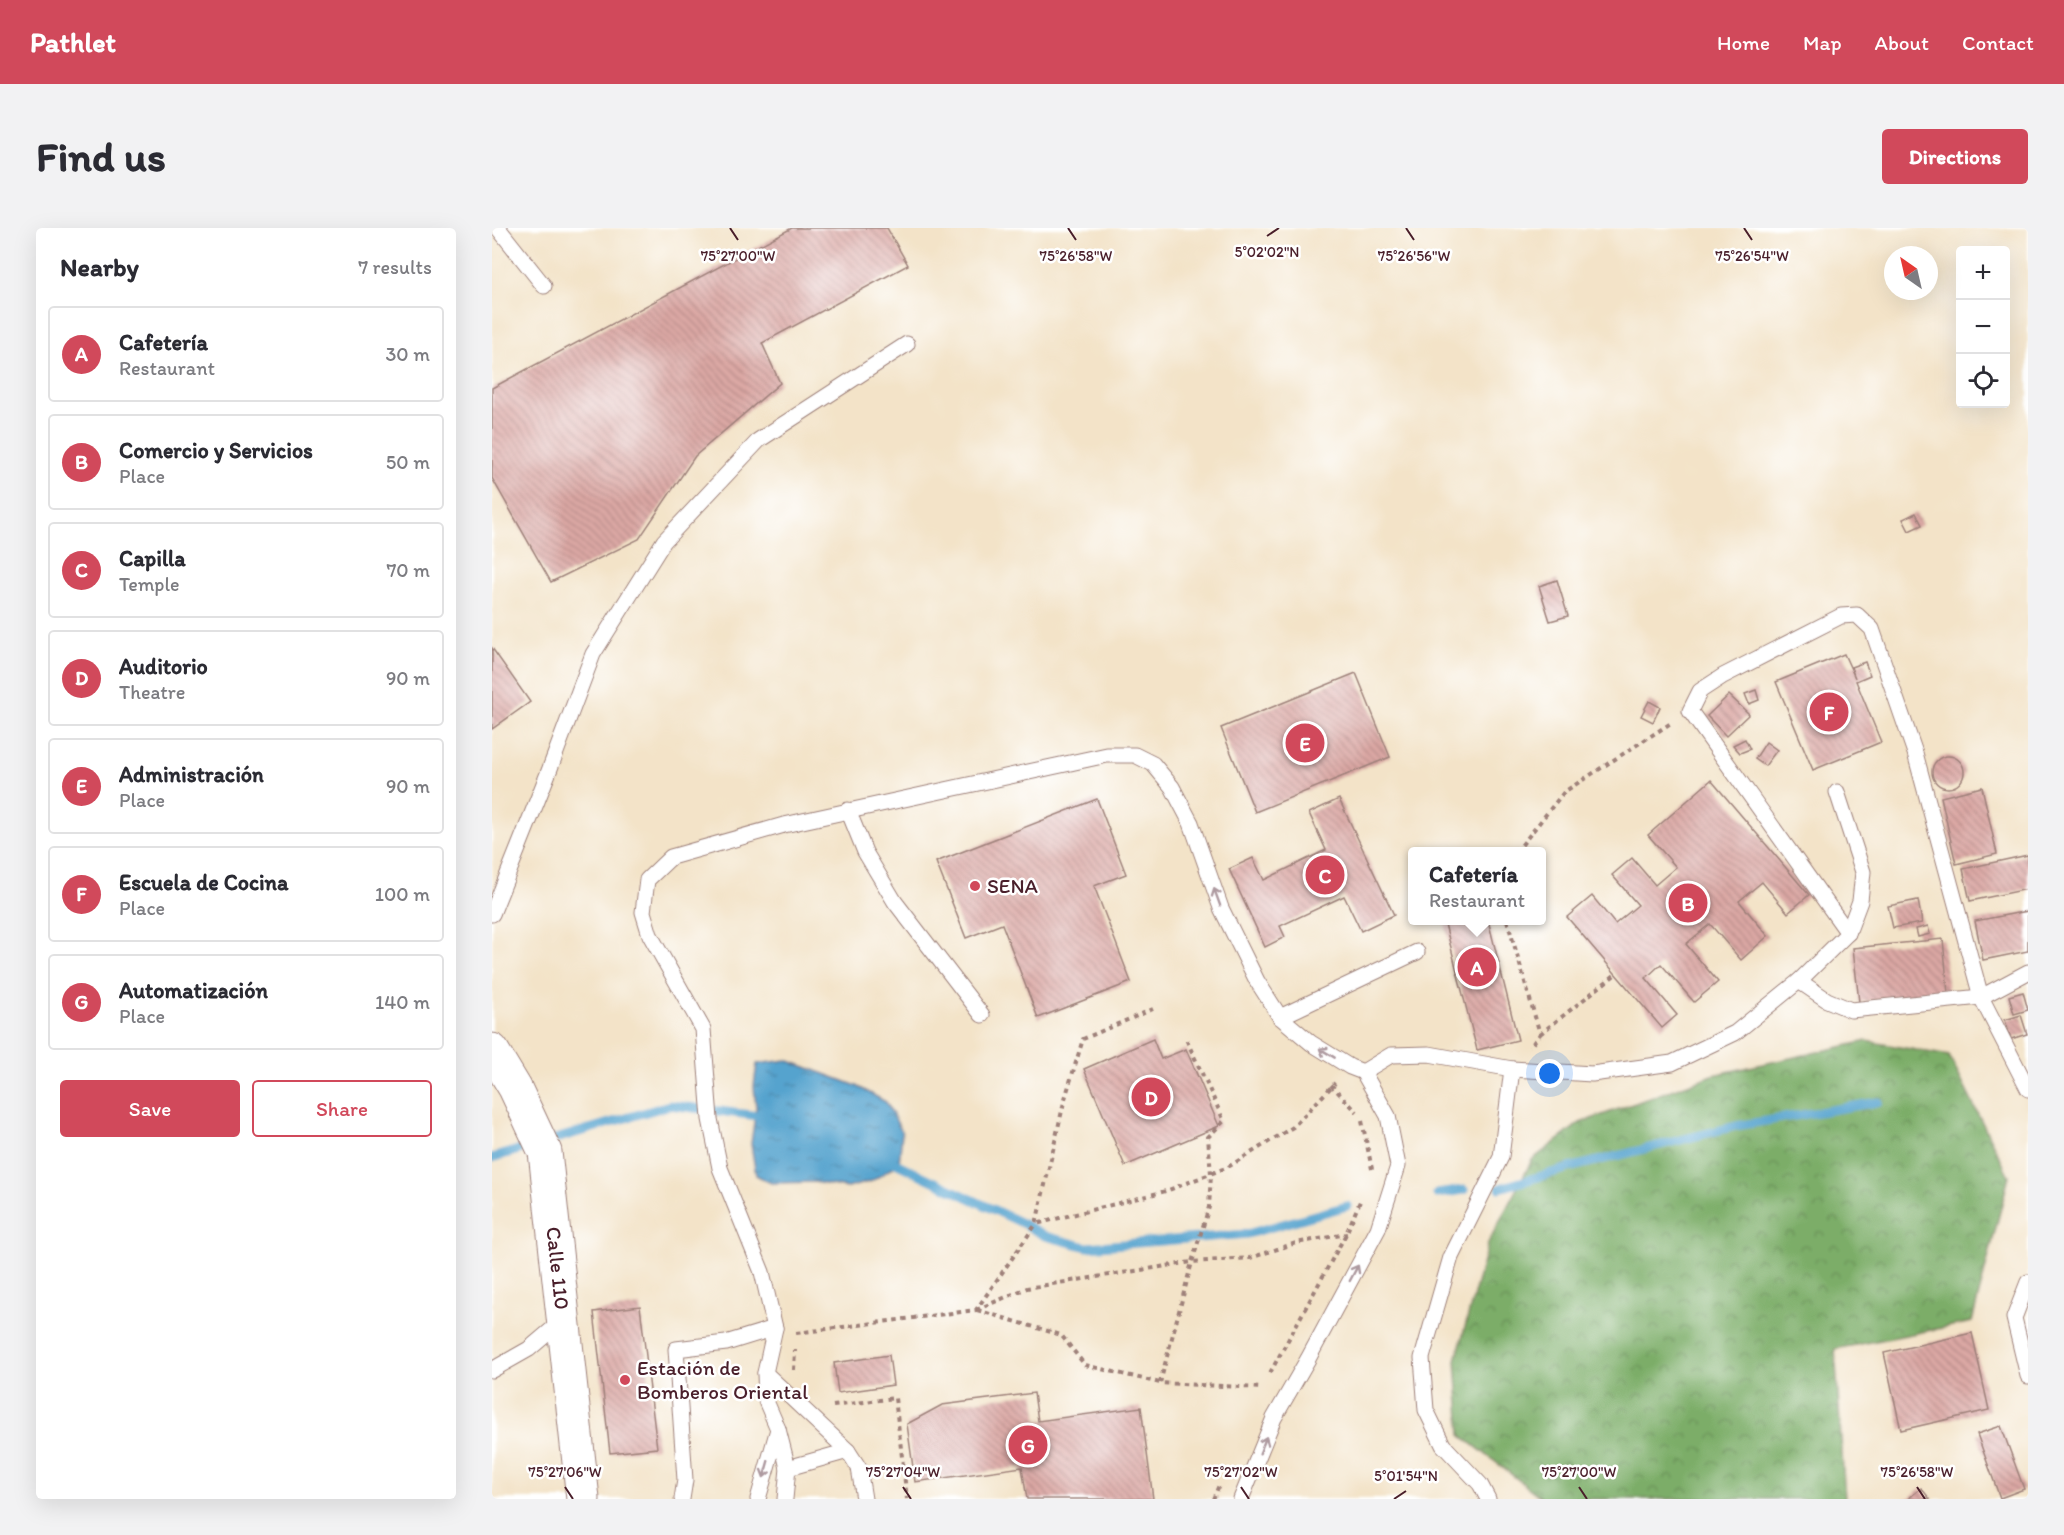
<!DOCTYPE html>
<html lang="en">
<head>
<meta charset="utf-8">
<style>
	:root { --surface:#fff; --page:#f2f2f3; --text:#2b2b33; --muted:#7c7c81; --line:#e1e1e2; --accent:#d1495b }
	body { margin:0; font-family:Itim,sans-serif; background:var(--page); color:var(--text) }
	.controls { position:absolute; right:18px; top:18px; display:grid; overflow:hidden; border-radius:6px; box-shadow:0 6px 24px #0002 }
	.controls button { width:54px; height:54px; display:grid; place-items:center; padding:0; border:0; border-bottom:2px solid var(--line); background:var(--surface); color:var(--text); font:30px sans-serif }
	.compass { position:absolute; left:1392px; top:18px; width:54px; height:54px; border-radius:50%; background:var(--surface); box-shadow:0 6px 24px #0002; rotate:326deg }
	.you { position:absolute; left:1058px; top:846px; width:21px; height:21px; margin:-15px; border:4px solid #fff; border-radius:50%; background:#1a73e8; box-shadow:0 0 0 9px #1a73e833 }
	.badge { display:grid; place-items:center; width:39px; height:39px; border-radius:50%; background:var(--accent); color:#fff; font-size:20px; font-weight:700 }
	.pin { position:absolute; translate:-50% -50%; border:3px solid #fff; box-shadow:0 2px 6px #0006 }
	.popup { position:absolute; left:916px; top:619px; width:138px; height:78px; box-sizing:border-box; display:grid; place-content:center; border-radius:6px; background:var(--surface); filter:drop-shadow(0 2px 4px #0005); font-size:20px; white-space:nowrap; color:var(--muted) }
	.popup b { font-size:22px; color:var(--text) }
	.popup::after { content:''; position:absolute; left:50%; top:100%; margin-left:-12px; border:12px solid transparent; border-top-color:var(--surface) }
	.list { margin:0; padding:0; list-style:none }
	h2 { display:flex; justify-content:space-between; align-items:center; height:78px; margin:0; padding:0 24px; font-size:26px }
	h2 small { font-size:20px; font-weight:400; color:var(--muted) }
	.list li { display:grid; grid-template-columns:39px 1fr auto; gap:18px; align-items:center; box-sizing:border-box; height:96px; margin:0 12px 12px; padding:0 12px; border:2px solid var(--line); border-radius:6px }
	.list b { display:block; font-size:22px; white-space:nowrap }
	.list p { margin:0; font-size:20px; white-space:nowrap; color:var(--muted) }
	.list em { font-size:20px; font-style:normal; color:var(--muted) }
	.actions { display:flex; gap:12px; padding:18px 24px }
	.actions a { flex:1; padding:14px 0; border:2px solid var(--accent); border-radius:6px; text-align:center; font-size:21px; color:var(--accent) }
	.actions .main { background:var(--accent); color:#fff }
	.icon { flex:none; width:33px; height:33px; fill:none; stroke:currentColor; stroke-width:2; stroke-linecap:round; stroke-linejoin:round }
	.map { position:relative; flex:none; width:1536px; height:1271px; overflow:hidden; border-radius:6px }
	header { display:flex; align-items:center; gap:36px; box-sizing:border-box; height:84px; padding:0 30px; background:var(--accent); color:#fff }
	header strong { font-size:28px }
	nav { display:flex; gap:33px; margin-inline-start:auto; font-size:21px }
	.intro { display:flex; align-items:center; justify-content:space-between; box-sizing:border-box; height:144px; padding:0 36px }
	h1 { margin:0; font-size:42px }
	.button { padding:15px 27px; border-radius:6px; background:var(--accent); color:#fff; font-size:21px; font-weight:700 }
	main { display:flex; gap:36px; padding:0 36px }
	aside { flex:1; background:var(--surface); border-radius:6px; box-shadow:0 6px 24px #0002 }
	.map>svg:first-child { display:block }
	.forest { fill:url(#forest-crowns); stroke:#62664a; stroke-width:1.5 }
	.water { fill:url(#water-ripples); stroke:#50617c; stroke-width:1.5 }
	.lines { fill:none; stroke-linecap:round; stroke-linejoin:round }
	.stream { stroke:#55a3ce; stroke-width:9 }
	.building { fill:url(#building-back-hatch) }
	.service-casing { stroke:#9e817a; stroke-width:17 }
	.secondary-casing { stroke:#9e817a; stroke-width:35 }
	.path { stroke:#9e817a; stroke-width:4; stroke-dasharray:4.5 4.5; stroke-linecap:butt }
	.service { stroke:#fff; stroke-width:15 }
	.secondary { stroke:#fff; stroke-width:33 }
	.oneway { stroke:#ae9aa0 }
	.ticks { fill:none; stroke:#4a1f2b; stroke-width:2 }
	.poi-dot { fill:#d1495b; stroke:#fff; stroke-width:2 }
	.labels { text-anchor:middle; stroke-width:5; stroke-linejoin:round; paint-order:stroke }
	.poi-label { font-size:21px; fill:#4a1f2b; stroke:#fff; text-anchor:start }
	.street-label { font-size:21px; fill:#4a1f2b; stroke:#fff }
	.ticks-label { font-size:15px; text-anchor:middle; fill:#4a1f2b; stroke:#fff; stroke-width:5; stroke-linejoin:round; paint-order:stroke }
</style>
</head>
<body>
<header>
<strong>Pathlet</strong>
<nav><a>Home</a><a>Map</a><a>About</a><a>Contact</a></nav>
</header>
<div class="intro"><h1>Find us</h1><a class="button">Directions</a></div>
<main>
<aside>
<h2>Nearby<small>7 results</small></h2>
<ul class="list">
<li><span class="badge">A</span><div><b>Cafetería</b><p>Restaurant</p></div><em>30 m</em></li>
<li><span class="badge">B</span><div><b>Comercio y Servicios</b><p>Place</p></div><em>50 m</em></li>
<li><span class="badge">C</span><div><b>Capilla</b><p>Temple</p></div><em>70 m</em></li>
<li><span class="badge">D</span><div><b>Auditorio</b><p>Theatre</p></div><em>90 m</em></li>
<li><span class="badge">E</span><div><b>Administración</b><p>Place</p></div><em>90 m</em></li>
<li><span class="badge">F</span><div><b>Escuela de Cocina</b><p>Place</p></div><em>100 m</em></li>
<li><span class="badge">G</span><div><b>Automatización</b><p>Place</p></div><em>140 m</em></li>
</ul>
<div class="actions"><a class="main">Save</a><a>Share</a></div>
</aside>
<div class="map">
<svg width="1536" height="1271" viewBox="0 0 1536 1271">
	<defs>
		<pattern id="forest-crowns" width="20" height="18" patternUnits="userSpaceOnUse" patternTransform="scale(1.5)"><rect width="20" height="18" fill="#7bad68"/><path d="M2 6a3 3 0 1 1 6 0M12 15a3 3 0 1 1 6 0" fill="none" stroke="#678c56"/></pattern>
		<pattern id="water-ripples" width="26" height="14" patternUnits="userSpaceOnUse" patternTransform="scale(1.5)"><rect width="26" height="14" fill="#55a3ce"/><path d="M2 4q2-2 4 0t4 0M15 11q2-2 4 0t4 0" fill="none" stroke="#4884a7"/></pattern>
		<pattern id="building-back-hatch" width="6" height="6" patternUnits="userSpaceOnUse" patternTransform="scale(1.5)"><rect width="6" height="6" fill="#dba8a4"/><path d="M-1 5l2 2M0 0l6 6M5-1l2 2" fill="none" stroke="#b48886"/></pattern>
	</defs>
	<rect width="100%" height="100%" fill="#fff"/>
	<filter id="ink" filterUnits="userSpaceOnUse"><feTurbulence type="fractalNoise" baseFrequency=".0167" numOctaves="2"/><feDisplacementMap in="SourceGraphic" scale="12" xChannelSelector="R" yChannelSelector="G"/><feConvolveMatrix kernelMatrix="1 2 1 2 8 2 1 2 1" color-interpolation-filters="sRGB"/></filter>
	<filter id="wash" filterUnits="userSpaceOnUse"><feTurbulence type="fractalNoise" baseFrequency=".008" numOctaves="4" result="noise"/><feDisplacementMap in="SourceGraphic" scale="24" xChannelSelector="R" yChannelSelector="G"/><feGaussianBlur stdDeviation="1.35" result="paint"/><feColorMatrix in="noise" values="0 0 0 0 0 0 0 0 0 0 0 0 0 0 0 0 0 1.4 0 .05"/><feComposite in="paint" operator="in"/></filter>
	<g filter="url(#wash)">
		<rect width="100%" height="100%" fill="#f3e3c8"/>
		<polygon class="forest" points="1375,813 1457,828 1517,948 1480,1094 1343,1121 1353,1271 1051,1271 969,1207 964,1132 996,1015 1040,932 1088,895 1221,847"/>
		<polygon class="water" points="295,832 365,858 394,874 410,904 407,935 380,953 355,960 322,954 279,955 264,947 259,916 264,880 262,858 265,836"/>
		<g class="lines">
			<g class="stream">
				<polyline points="0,930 178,877 275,889"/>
				<polyline points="395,931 532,996 553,1008 595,1019 755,1006 855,978"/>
				<polyline points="1008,960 1077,940 1244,898 1386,874"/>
				<polyline points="945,966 972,962"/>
			</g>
		</g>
		<g id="blocks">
			<g class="building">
				<polygon points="300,0 395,0 416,37 270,115 288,155 203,228 147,311 59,354 0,250 0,160"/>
				<polygon points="1424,285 1430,297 1417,303 1411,291"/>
				<polygon points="1065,352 1076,388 1058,393 1047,358"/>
				<polygon points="0,420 38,474 0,501"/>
				<polygon points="1352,426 1363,450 1359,439 1373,434 1378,447 1364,453 1389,514 1321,542 1284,454"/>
				<polygon points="864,445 898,529 763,584 729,500"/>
				<polygon points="1264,462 1267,472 1257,476 1253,466"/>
				<polygon points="1237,467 1257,486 1234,508 1215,488"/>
				<polygon points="1157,473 1168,479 1161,494 1149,488"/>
				<polygon points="1253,511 1258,521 1248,525 1241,517"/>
				<polygon points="1274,514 1285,522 1273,538 1263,531"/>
				<circle cx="1456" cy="544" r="16"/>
				<polygon points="1219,552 1317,667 1296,685 1270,654 1247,673 1276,708 1249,732 1218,696 1194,716 1226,754 1202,774 1169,736 1154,750 1185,787 1170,800 1075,689 1100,668 1123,696 1146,677 1120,647 1140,630 1163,657 1184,639 1156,607"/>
				<polygon points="1490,559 1505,626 1464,636 1449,569"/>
				<polygon points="605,571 634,646 602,658 639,754 546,790 510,696 474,710 444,634"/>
				<polygon points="847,571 902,687 869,703 852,668 788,698 793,709 773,719 737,641 761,630 772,652 834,622 817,585"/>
				<polygon points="1536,627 1536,661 1478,673 1471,641"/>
				<polygon points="1426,672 1430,695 1401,700 1396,678"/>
				<polygon points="1536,683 1536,723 1491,732 1483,693"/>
				<polygon points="952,692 996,692 1026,812 985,822"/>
				<polygon points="1436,698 1438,706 1426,709 1424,701"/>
				<polygon points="1451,711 1456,765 1367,774 1361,720"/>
				<polygon points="1531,764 1536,782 1522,786 1517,768"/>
				<polygon points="1529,787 1535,806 1519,811 1513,792"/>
				<polygon points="661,811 669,831 694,821 727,898 633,938 592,841"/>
				<polygon points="148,1078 165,1220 118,1225 102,1084"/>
				<polygon points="1480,1105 1497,1182 1409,1202 1392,1125"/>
				<polygon points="397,1127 401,1157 346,1165 342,1135"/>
				<polygon points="542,1165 546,1193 649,1179 661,1271 535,1271 530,1239 423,1254 415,1196 450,1177"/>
				<polygon points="1509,1198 1532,1261 1508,1270 1485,1206"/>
				<polygon points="1429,1260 1438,1271 1416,1271"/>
			</g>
		</g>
	</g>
	<g filter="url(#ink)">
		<use href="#blocks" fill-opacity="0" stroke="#9e817a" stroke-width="1.5"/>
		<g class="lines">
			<defs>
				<g id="service">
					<polyline points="6,0 52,58"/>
					<polyline points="356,582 373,624 403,674 490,787"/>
					<polyline points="0,686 57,543 101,426 172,313 267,212 415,116"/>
					<polyline points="1356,705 1198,483 1208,463 1231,448 1349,388 1365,387 1380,401 1423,525 1489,769 1536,861"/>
					<polyline points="1307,753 1335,772 1359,782 1489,769 1536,744"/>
					<polyline points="788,789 925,724"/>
					<polyline points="871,844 899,827 937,826 1020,841 1100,846 1180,835 1243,805 1307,753 1356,705 1368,673 1371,644 1345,564"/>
					<polyline points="1536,1054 1522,1090 1536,1148"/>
					<polyline points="0,1142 37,1121 70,1093"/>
					<polyline points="273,1145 356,1223"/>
					<polyline points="286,1201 296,1240"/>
					<polyline points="190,1271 193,1252 184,1121 234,1115 283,1100"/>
					<polyline points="266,1271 286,1201 274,1173 273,1145 283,1100 270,1044 228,940 218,891 211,801 158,707 151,684 155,652 179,629 292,597 615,527 643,527 661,536 680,559 699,595 729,680 765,753 788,789 819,815 858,839 871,844 896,888 906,938 886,1001 816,1131 782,1190 749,1271"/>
					<polyline points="293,1271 296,1240 356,1223 367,1240 372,1271"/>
					<polyline points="996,1271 988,1256 951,1217 934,1182 930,1130 959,1029 1009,929 1020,841"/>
				</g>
				<g id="secondary">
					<path id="s1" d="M 0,822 L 23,860 L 53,924 L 91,1271"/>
				</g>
			</defs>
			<use href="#service" class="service-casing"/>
			<use href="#secondary" class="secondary-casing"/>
			<g class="path">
				<polyline points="1024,624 1072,564 1179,495"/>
				<polyline points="1015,692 1048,806 1038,819"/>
				<polyline points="661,781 591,811 572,874 544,996 674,963 736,939 801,899 843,855"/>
				<polyline points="1048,806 1124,746"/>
				<polyline points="839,857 865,884"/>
				<polyline points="870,893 880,941"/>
				<polyline points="484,1082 535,1060 700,1034 758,1030 804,1015 855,1006"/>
				<polyline points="485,1082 569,1107 593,1137 668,1155 770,1160"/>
				<polyline points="304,1105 484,1082 544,996"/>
				<polyline points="302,1142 303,1122"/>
				<polyline points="778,1145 854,1006 869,971"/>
				<polyline points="668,1155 700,1034 717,979 719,946 716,909 732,893 694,811"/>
				<polyline points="341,1178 403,1170 415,1271"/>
				<polyline points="721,1271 728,1255"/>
			</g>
			<use href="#service" class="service"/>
			<use href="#secondary" class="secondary"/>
		</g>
		<defs><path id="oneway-shaft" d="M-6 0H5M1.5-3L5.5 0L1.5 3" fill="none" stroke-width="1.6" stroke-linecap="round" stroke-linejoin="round" transform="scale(1.5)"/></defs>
		<g class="oneway">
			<use href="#oneway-shaft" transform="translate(725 669) rotate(-110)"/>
			<use href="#oneway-shaft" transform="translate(835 825) rotate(-149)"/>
			<use href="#oneway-shaft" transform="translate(862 1045) rotate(-62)"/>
			<use href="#oneway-shaft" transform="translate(771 1217) rotate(-68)"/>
			<use href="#oneway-shaft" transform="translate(274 1241) rotate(106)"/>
		</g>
	</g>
	<path class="ticks" d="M 238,0 L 246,12M 576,0 L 584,12M 914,0 L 922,12M 1252,0 L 1260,12M 775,8 L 787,0M 73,1259 L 81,1271M 411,1259 L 419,1271M 749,1259 L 757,1271M 1087,1259 L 1095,1271M 1425,1259 L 1433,1271M 902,1271 L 914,1263"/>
	<g class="poi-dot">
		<circle cx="483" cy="658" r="6"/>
		<circle cx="133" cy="1152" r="6"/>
	</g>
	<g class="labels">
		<g class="poi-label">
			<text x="495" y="665">SENA</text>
			<text x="145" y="1147">Estación de<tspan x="145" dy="24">Bomberos Oriental</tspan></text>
		</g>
		<g class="street-label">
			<text dy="7" stroke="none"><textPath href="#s1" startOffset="232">Calle 110</textPath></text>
		</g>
	</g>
	<g class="ticks-label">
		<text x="775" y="29">5°02'02"N</text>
		<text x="246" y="33">75°27'00"W</text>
		<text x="584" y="33">75°26'58"W</text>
		<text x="922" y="33">75°26'56"W</text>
		<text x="1260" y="33">75°26'54"W</text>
		<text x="73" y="1249">75°27'06"W</text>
		<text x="411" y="1249">75°27'04"W</text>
		<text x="749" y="1249">75°27'02"W</text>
		<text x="1087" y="1249">75°27'00"W</text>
		<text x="1425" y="1249">75°26'58"W</text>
		<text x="914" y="1253">5°01'54"N</text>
	</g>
</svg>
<div class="controls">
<button>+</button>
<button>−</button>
<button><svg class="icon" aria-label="locate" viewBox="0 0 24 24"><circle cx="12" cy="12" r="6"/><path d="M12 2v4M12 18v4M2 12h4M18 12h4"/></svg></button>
</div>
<svg class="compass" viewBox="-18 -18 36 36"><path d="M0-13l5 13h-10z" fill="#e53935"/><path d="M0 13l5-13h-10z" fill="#7c7c81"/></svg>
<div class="you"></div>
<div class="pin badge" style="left:985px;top:739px">A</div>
<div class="popup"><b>Cafetería</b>Restaurant</div>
<div class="pin badge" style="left:1196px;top:675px">B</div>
<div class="pin badge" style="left:833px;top:647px">C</div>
<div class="pin badge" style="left:659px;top:869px">D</div>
<div class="pin badge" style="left:813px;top:515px">E</div>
<div class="pin badge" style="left:1337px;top:484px">F</div>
<div class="pin badge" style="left:536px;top:1217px">G</div>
</div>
</main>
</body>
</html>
